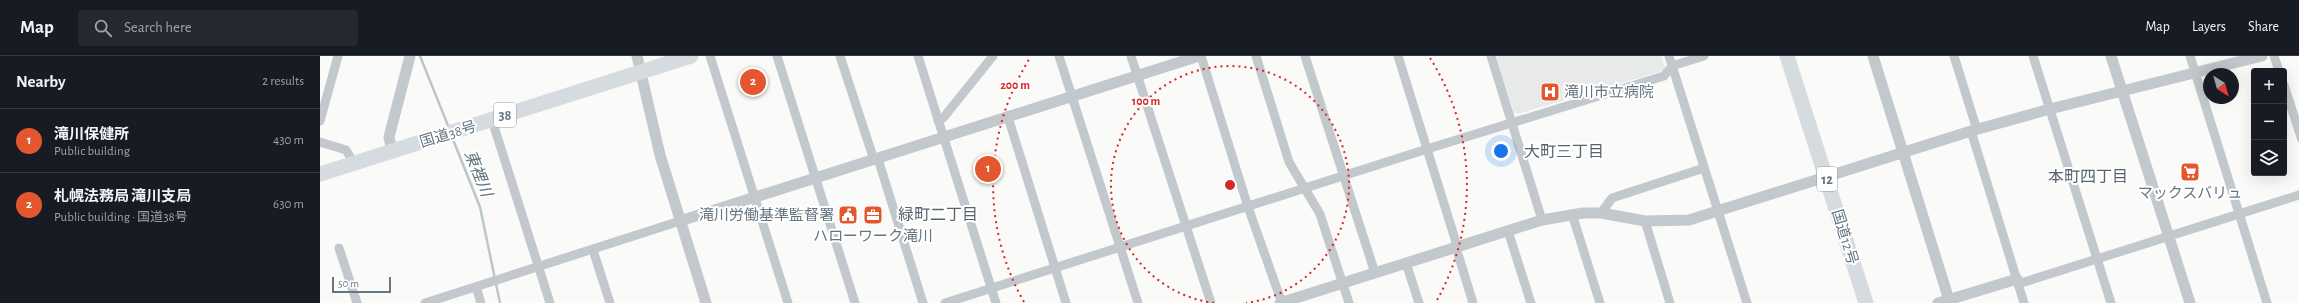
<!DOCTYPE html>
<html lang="en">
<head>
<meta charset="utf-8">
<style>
	:root { --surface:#171b24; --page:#242831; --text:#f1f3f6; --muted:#9ea1a6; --line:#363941; --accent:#e4572e }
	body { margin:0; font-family:"Alegreya Sans","Noto Sans JP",sans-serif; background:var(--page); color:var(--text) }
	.controls { position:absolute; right:12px; top:12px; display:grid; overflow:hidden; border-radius:4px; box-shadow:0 4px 16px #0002 }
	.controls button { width:36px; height:36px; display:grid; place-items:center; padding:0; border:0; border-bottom:1px solid var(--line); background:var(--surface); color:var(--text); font:20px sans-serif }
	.compass { position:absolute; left:1883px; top:12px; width:36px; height:36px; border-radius:50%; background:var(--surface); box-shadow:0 4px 16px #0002; rotate:143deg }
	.scale { position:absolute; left:12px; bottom:10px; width:59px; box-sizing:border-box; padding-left:4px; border:2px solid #657683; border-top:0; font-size:11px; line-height:14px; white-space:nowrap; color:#657683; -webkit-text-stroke:3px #fff; paint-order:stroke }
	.you { position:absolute; left:1181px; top:95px; width:14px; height:14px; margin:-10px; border:3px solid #fff; border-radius:50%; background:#1a73e8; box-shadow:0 0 0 6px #1a73e833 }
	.badge { display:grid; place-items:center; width:26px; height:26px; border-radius:50%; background:var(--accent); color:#fff; font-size:13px; font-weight:700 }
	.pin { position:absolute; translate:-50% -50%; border:2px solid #fff; box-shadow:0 1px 4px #0006 }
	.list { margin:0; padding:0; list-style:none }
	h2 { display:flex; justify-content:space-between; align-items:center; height:52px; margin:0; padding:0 16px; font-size:17px }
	h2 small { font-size:13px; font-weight:400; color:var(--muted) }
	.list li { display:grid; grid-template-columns:26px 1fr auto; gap:12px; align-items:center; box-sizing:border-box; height:64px; padding:0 16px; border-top:1px solid var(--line) }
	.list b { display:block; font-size:15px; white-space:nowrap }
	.list p { margin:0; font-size:13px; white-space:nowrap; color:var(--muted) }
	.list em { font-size:13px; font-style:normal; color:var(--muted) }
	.icon { flex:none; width:22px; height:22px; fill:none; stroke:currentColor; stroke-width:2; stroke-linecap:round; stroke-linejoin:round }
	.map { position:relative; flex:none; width:1979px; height:247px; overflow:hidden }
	header { display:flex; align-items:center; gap:24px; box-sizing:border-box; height:56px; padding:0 20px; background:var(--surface); border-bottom:1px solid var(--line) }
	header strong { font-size:19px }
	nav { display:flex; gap:22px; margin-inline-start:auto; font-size:14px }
	.search { width:280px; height:36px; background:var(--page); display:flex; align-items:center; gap:10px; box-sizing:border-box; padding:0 14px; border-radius:4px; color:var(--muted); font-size:15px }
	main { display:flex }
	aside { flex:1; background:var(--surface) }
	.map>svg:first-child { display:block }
	.built { fill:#e8e9e9 }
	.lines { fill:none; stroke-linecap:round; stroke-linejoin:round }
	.stream { stroke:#bbc7cb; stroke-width:2.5 }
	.minor { stroke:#c3c8cc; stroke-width:9 }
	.tertiary { stroke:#c3c8cc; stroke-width:11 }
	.trunk { stroke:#d6dbdf; stroke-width:15 }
	.ring { fill:none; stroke:#d62828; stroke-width:2; stroke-dasharray:2 4 }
	.labels { text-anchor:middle; stroke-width:4; stroke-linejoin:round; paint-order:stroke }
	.shield { fill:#fff; stroke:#939fa8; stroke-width:1 }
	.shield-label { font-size:14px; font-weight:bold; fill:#657683 }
	.poi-label { font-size:15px; fill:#657683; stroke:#fff }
	.street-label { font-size:15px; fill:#657683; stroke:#fff }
	.neighbourhood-label { font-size:16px; fill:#57646e; stroke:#fff }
	.water-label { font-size:16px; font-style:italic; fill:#60757c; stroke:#fff }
	.centre { fill:#d62828; stroke:#fff; stroke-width:2 }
	.ring-label { font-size:12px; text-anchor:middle; font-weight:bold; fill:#d62828; stroke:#fff; stroke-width:4; stroke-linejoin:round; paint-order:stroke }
</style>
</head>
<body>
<header>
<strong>Map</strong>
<div class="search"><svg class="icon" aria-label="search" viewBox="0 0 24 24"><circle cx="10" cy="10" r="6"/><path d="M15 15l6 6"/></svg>Search here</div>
<nav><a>Map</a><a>Layers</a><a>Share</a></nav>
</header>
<main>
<aside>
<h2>Nearby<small>2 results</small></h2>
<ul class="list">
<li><span class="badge">1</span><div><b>滝川保健所</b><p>Public building</p></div><em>430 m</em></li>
<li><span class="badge">2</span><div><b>札幌法務局 滝川支局</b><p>Public building · 国道38号</p></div><em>630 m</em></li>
</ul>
</aside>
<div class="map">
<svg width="1979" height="247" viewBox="0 0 1979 247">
	<rect width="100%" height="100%" fill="#fafaf8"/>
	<polygon class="built" points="1176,0 1341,0 1345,11 1342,15 1198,58 1194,57"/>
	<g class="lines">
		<g class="stream">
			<polyline points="100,0 129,72"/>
			<polyline points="1976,76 1979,85"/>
			<polyline points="132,81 160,151 180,247"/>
		</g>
		<g class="minor">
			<polyline points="390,0 468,247"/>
			<polyline points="457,0 535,247"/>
			<polyline points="520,0 554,104"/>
			<polyline points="598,0 676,247"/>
			<polyline points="739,0 818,247"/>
			<polyline points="811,0 891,247"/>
			<polyline points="881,0 928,151 962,247"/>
			<polyline points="936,0 969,106 1000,158 1029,247"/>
			<polyline points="985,0 1055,217"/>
			<polyline points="1078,0 1135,183 1138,198 1153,247"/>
			<polyline points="1171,0 1222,164"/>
			<polyline points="1349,0 1427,247"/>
			<polyline points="1634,0 1657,74"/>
			<polyline points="1713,0 1791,247"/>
			<polyline points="1870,0 1947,247"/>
			<polyline points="1954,0 1959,15"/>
			<polyline points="1964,29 1979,75"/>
			<polyline points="688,61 746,247"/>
			<polyline points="172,64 230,247"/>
			<polyline points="0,65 18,0"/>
			<polyline points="618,65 624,61 673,0"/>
			<polyline points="1651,75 1704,247"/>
			<polyline points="0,86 26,94 34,107"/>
			<polyline points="558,103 603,247"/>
			<polyline points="1281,157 1292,142 1384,112"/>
			<polyline points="1252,158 1280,247"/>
			<polyline points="1325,165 1350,247"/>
			<polyline points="1188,175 1211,247"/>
			<polyline points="19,192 37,247"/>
			<polyline points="273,194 290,247"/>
			<polyline points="1086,207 1099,247"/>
			<polyline points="1698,228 1979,139"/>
			<polyline points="156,231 161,247"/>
			<polyline points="105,247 360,165"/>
			<polyline points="625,247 1107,93 1344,20 1352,10 1384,0"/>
		</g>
		<g class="tertiary">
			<polyline points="317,0 340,99 386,247"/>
			<polyline points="1553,0 1629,244"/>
			<polyline points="1791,0 1870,247"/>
			<polyline points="72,95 69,81 90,0"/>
			<polyline points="360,165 879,0"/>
			<polyline points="960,247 1222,164 1263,157 1281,157 1325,165 1369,164 1651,75 1730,53 1942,0"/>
			<polyline points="1618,247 1697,223"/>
		</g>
		<g class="trunk">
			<polyline points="1467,0 1546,247"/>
			<polyline points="0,118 371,0"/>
		</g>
	</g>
	<g class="ring">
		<path d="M894 247A119 119 0 1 1 926 247"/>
		<path d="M704 246A237 237 0 0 1 710 2M1110 2A237 237 0 0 1 1116 246"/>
	</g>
	<defs>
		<symbol id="hospital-square" viewBox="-11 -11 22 22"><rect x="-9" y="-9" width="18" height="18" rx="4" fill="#e4572e" stroke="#fff"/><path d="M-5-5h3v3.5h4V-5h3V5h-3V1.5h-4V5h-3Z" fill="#fff"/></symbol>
		<symbol id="supermarket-square" viewBox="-11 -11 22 22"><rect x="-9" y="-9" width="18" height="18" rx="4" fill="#e4572e" stroke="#fff"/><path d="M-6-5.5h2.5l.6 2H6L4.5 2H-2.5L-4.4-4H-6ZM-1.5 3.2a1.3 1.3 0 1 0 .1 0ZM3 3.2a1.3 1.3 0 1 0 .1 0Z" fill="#fff"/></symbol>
		<symbol id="civic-square" viewBox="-11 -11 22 22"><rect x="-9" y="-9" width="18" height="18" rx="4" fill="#e4572e" stroke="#fff"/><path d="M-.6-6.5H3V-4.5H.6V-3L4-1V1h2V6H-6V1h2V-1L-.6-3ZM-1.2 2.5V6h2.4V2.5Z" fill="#fff"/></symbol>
		<symbol id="office-square" viewBox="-11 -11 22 22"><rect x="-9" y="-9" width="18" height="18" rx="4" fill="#e4572e" stroke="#fff"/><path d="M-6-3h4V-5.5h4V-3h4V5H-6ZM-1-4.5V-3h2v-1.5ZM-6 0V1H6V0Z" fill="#fff"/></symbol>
	</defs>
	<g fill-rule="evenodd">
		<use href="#hospital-square" x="1219" y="25" width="22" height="22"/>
		<use href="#supermarket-square" x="1859" y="105" width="22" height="22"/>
		<use href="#civic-square" x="517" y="148" width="22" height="22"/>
		<use href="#office-square" x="542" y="148" width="22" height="22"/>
	</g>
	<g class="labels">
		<g class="shield">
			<rect x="174" y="47" width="22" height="24" rx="3"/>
			<rect x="1497" y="111" width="20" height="24" rx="3"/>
		</g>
		<g class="shield-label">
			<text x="185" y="64">38</text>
			<text x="1507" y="128">12</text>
		</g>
		<g class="poi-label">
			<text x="1244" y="41" text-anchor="start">滝川市立病院</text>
			<text x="1870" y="142">マックスバリュ</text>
			<text x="514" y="164" text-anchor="end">滝川労働基準監督署</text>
			<text x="553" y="185">ハローワーク滝川</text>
		</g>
		<g class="street-label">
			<text transform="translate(128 78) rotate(-17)" y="5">国道38号</text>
			<text transform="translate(1525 181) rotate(73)" y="5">国道12号</text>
		</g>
		<g class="neighbourhood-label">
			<text x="1244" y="101">大町三丁目</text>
			<text x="1768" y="126">本町四丁目</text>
			<text x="618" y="164">緑町二丁目</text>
		</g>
		<g class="water-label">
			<text transform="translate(159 117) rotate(68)" y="6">東裡川</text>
		</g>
	</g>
	<circle cx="910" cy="129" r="6" class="centre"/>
	<g class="ring-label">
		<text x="695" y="33">200 m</text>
		<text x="826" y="49">100 m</text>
	</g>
</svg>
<div class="controls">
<button>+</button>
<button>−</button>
<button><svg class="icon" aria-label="layers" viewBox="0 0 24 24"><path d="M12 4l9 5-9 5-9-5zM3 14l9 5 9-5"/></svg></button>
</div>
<svg class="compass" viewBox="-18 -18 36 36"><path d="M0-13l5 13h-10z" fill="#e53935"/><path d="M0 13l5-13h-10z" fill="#9ea1a6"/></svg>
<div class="scale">50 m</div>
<div class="you"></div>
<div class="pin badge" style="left:668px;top:113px">1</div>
<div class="pin badge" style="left:433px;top:26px">2</div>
</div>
</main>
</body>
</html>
